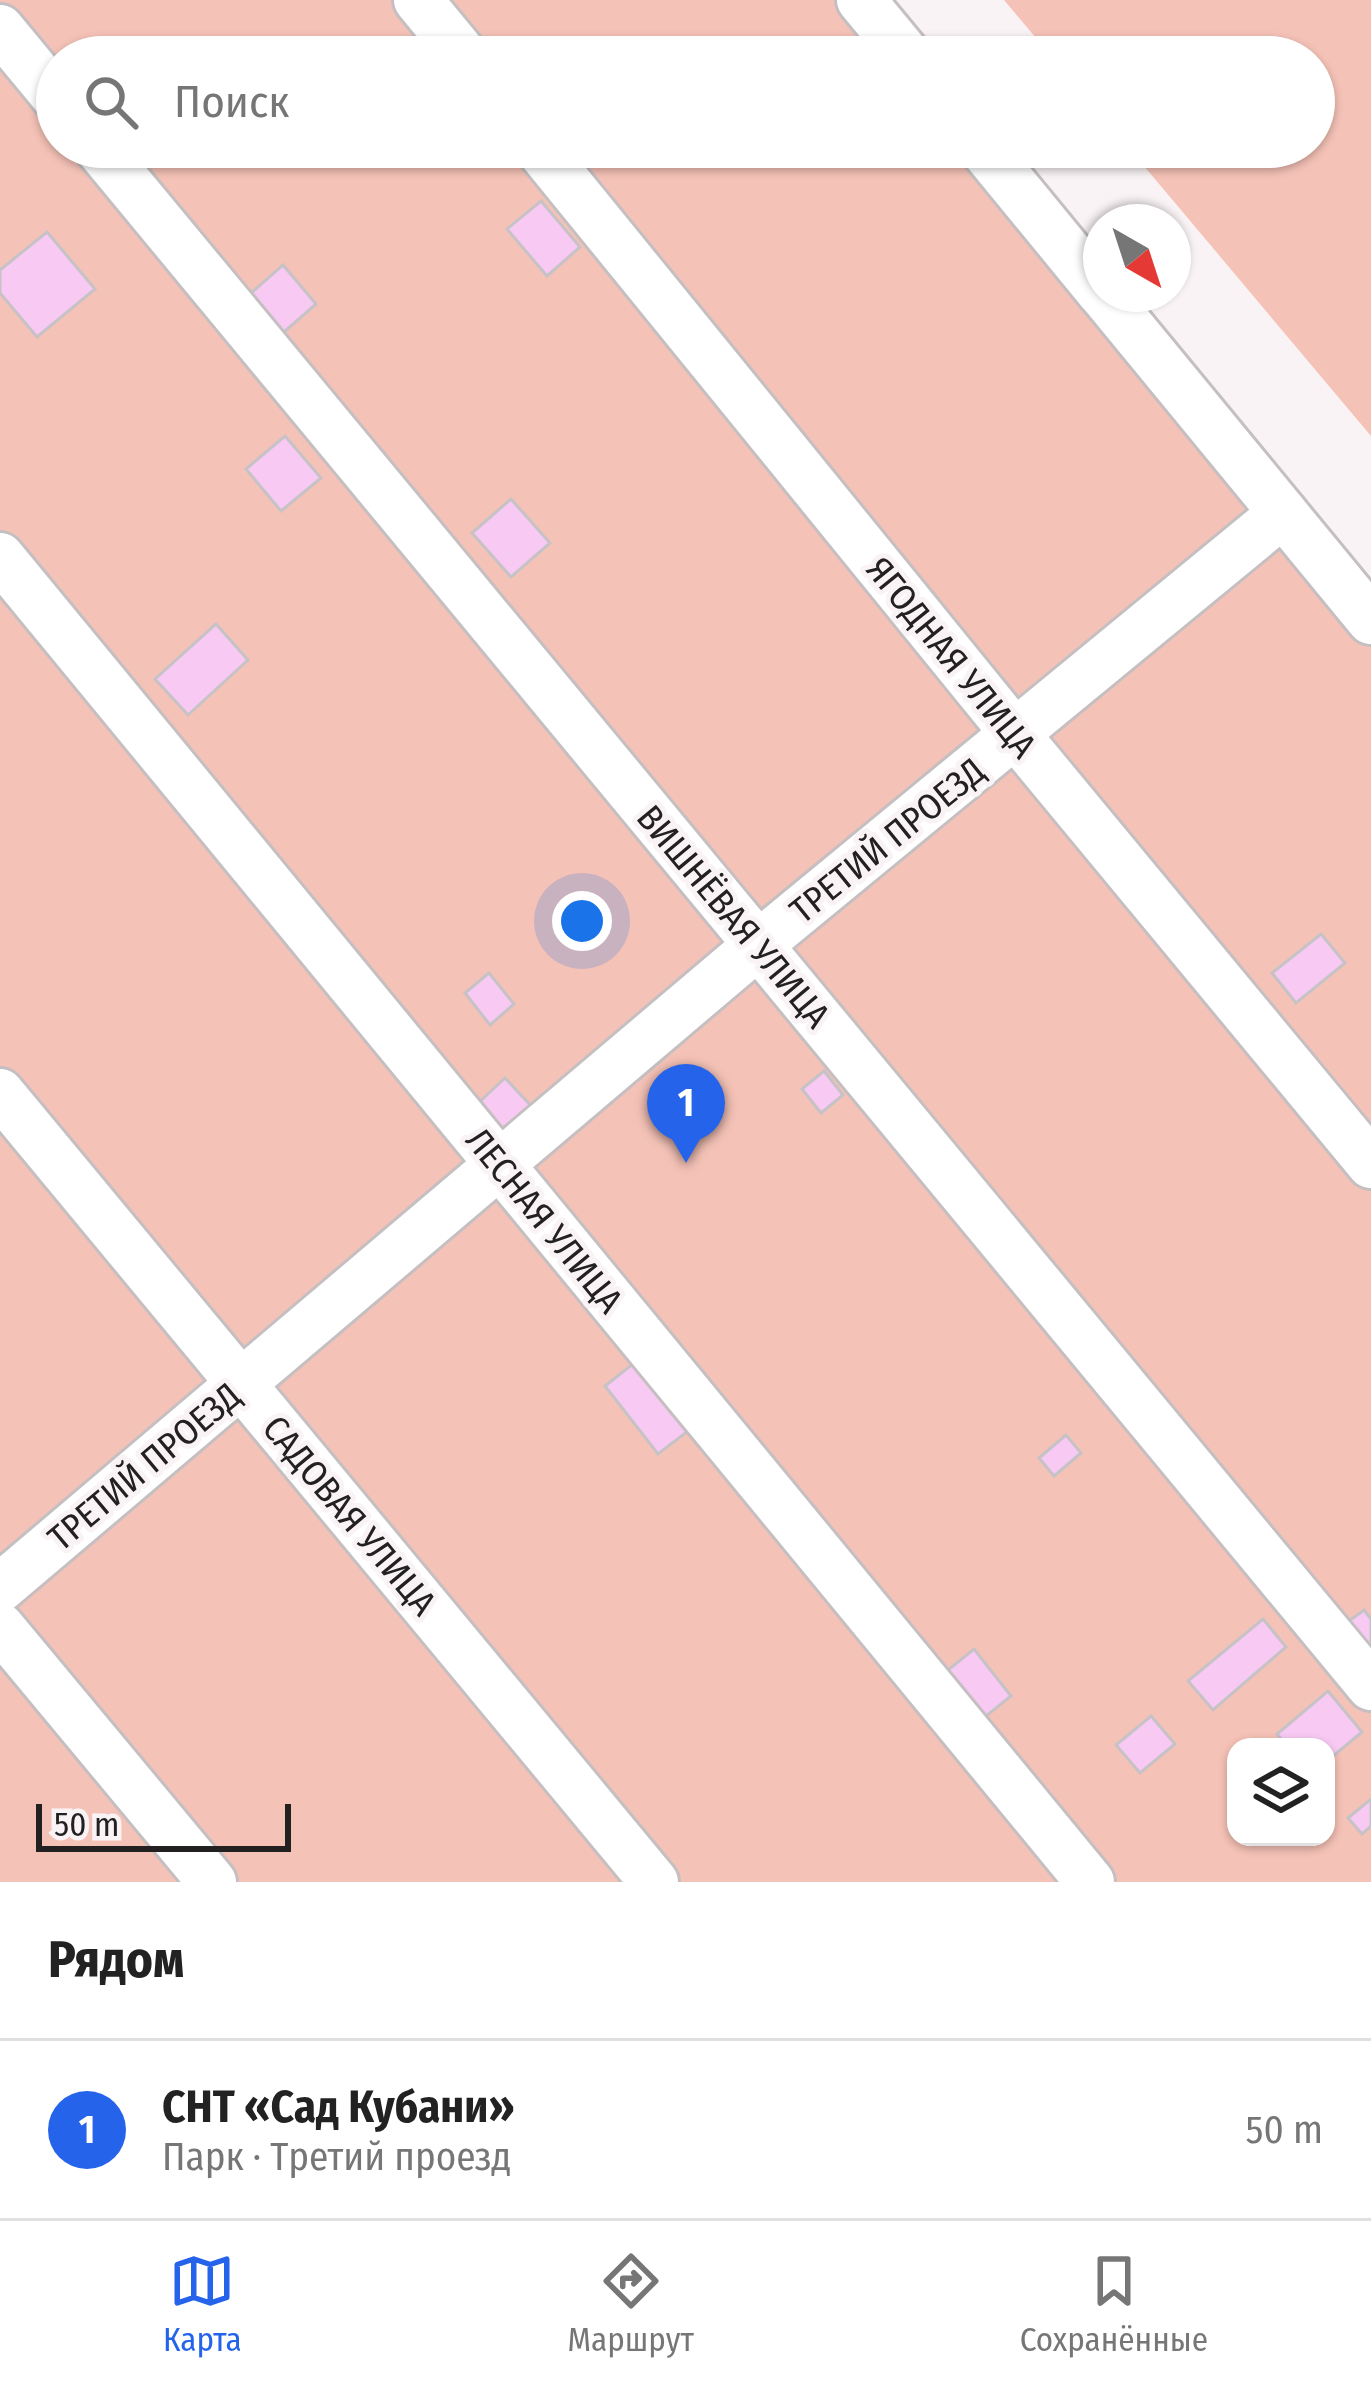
<!DOCTYPE html>
<html lang="ru">
<head>
<meta charset="utf-8">
<style>
	:root { --surface:#fff; --page:#f2f2f2; --text:#222; --muted:#767676; --line:#e0e0e0; --accent:#2563eb }
	body { margin:0; font-family:"Fira Sans Condensed",sans-serif; background:var(--page); color:var(--text) }
	.controls { position:absolute; right:36px; bottom:36px; display:grid; overflow:hidden; border-radius:24px; box-shadow:0 3px 9px #0004 }
	.controls button { width:108px; height:108px; display:grid; place-items:center; padding:0; border:0; border-bottom:3px solid var(--line); background:var(--surface); color:var(--text); font:60px sans-serif }
	.compass { position:absolute; left:1083px; top:204px; width:108px; height:108px; border-radius:50%; background:var(--surface); box-shadow:0 3px 9px #0004; rotate:141deg }
	.scale { position:absolute; left:36px; bottom:30px; width:255px; box-sizing:border-box; padding-left:12px; border:6px solid #222021; border-top:0; font-size:33px; line-height:42px; white-space:nowrap; color:#222021; -webkit-text-stroke:9px #f9f3f5; paint-order:stroke }
	.you { position:absolute; left:582px; top:921px; width:42px; height:42px; margin:-30px; border:9px solid #fff; border-radius:50%; background:#1a73e8; box-shadow:0 0 0 18px #1a73e833 }
	.badge { display:grid; place-items:center; width:78px; height:78px; border-radius:50%; background:var(--accent); color:#fff; font-size:39px; font-weight:700 }
	.pin { position:absolute; translate:-50% -99px; filter:drop-shadow(0 3px 6px #0008) }
	.pin::after { content:''; position:absolute; top:63px; width:42px; height:36px; background:inherit; clip-path:polygon(0 0,100% 0,50% 100%) }
	.list { margin:0; padding:0; list-style:none }
	h2 { display:flex; justify-content:space-between; align-items:center; height:156px; margin:0; padding:0 48px; font-size:51px }
	h2 small { font-size:39px; font-weight:400; color:var(--muted) }
	.list li { display:grid; grid-template-columns:78px 1fr auto; gap:36px; align-items:center; box-sizing:border-box; height:180px; padding:0 48px; border-top:3px solid var(--line) }
	.list b { display:block; font-size:45px; white-space:nowrap }
	.list p { margin:0; font-size:39px; white-space:nowrap; color:var(--muted) }
	.list em { font-size:39px; font-style:normal; color:var(--muted) }
	.icon { flex:none; width:66px; height:66px; fill:none; stroke:currentColor; stroke-width:2; stroke-linecap:round; stroke-linejoin:round }
	.map { position:relative; flex:none; width:1371px; height:1882px; overflow:hidden }
	.search { position:absolute; background:var(--surface); box-shadow:0 3px 9px #0004; left:36px; right:36px; top:36px; height:132px; display:flex; align-items:center; gap:30px; box-sizing:border-box; padding:0 42px; border-radius:66px; color:var(--muted); font-size:45px }
	.sheet { height:336px; background:var(--surface) }
	nav { display:flex; justify-content:space-around; align-items:center; box-sizing:border-box; height:168px; border-top:3px solid var(--line); background:var(--surface); font-size:33px; color:var(--muted) }
	nav a { display:grid; justify-items:center; gap:6px }
	nav .on { color:var(--accent) }
	.map>svg:first-child { display:block }
	.green { fill:#f5c2b7; fill-rule:evenodd }
	.building { fill:#f8caf3; stroke:#c6c2c6; stroke-width:3 }
	.lines { fill:none; stroke-linecap:round; stroke-linejoin:round }
	.minor-casing { stroke:#c5bfc1; stroke-width:54 }
	.minor { stroke:#fff; stroke-width:48 }
	.labels { text-anchor:middle; stroke-width:10; stroke-linejoin:round; paint-order:stroke }
	.street-label { font-size:36px; fill:#222021; stroke:#f9f3f5 }
</style>
</head>
<body>
<div class="map">
<svg width="1371" height="1882" viewBox="0 0 1371 1882">
	<rect width="100%" height="100%" fill="#f9f3f5"/>
	<g class="green">
		<path d="M 0,0 L 886,0 L 933,57 L 57,57 L 57,147 L 1009,147 L 1371,580 L 1371,1882 L 0,1882 ZM 1236,1747 L 1326,1747 L 1326,1837 L 1236,1837 Z"/>
		<polygon points="1004,0 1371,0 1371,436 1128,147 1314,147 1314,57 1052,57"/>
	</g>
	<g class="building">
		<polygon points="541,201 580,247 547,276 507,229"/>
		<polygon points="47,232 95,289 37,337 0,293 0,270"/>
		<polygon points="283,265 316,304 283,333 249,295"/>
		<polygon points="285,436 321,478 281,511 246,469"/>
		<polygon points="511,499 550,543 511,577 472,533"/>
		<polygon points="216,624 248,660 188,715 155,679"/>
		<polygon points="1321,934 1345,963 1296,1003 1272,973"/>
		<polygon points="489,973 514,1004 490,1025 465,993"/>
		<polygon points="824,1071 843,1095 821,1113 802,1089"/>
		<polygon points="505,1078 536,1111 506,1139 475,1106"/>
		<polygon points="639,1359 692,1428 658,1454 605,1386"/>
		<polygon points="1066,1435 1081,1453 1054,1476 1039,1458"/>
		<polygon points="1364,1610 1371,1619 1371,1648 1349,1621"/>
		<polygon points="1263,1619 1286,1647 1213,1710 1188,1681"/>
		<polygon points="974,1649 1011,1696 985,1717 948,1670"/>
		<polygon points="1328,1691 1362,1732 1326,1762 1326,1747 1287,1747 1277,1734"/>
		<polygon points="1151,1716 1175,1744 1140,1773 1116,1745"/>
		<polygon points="1371,1799 1371,1826 1362,1834 1348,1818"/>
	</g>
	<g class="lines">
		<defs>
			<g id="minor">
				<polyline points="418,0 465,57"/>
				<polyline points="861,0 908,57"/>
				<polyline points="0,29 57,98"/>
				<polyline points="98,147 1371,1686"/>
				<polyline points="538,147 1016,735 1371,1164"/>
				<polyline points="982,147 1101,292"/>
				<polyline points="1103,294 1371,620"/>
				<polyline points="0,557 1090,1882"/>
				<polyline points="0,1093 654,1882"/>
				<polyline points="0,1588 758,945 1283,513"/>
				<polyline points="0,1627 212,1882"/>
			</g>
		</defs>
		<use href="#minor" class="minor-casing"/>
		<use href="#minor" class="minor"/>
	</g>
	<g class="labels">
		<g class="street-label">
			<text transform="translate(952 657) rotate(51)" y="13">ЯГОДНАЯ УЛИЦА</text>
			<text transform="translate(887 840) rotate(-39)" y="13">ТРЕТИЙ ПРОЕЗД</text>
			<text transform="translate(734 916) rotate(50)" y="13">ВИШНЁВАЯ УЛИЦА</text>
			<text transform="translate(545 1220) rotate(51)" y="13">ЛЕСНАЯ УЛИЦА</text>
			<text transform="translate(144 1466) rotate(-40)" y="13">ТРЕТИЙ ПРОЕЗД</text>
			<text transform="translate(350 1515) rotate(50)" y="13">САДОВАЯ УЛИЦА</text>
		</g>
	</g>
</svg>
<div class="controls">
<button><svg class="icon" aria-label="layers" viewBox="0 0 24 24"><path d="M12 4l9 5-9 5-9-5zM3 14l9 5 9-5"/></svg></button>
</div>
<svg class="compass" viewBox="-18 -18 36 36"><path d="M0-13l5 13h-10z" fill="#e53935"/><path d="M0 13l5-13h-10z" fill="#767676"/></svg>
<div class="scale">50 m</div>
<div class="you"></div>
<div class="pin badge" style="left:686px;top:1163px">1</div>
<div class="search"><svg class="icon" aria-label="search" viewBox="0 0 24 24"><circle cx="10" cy="10" r="6"/><path d="M15 15l6 6"/></svg>Поиск</div>
</div>
<section class="sheet">
<h2>Рядом<small></small></h2>
<ul class="list">
<li><span class="badge">1</span><div><b>СНТ «Сад Кубани»</b><p>Парк · Третий проезд</p></div><em>50 m</em></li>
</ul>
</section>
<nav>
<a class="on"><svg class="icon" aria-label="map" viewBox="0 0 24 24"><path d="M3 6l6-2 6 2 6-2v14l-6 2-6-2-6 2zM9 4v14M15 6v14"/></svg>Карта</a>
<a><svg class="icon" aria-label="directions" viewBox="0 0 24 24"><path d="M12 3l9 9-9 9-9-9zM9 14v-3h6M13 9l2 2-2 2"/></svg>Маршрут</a>
<a><svg class="icon" aria-label="saved" viewBox="0 0 24 24"><path d="M7 4h10v16l-5-4-5 4z"/></svg>Сохранённые</a>
</nav>
</body>
</html>
